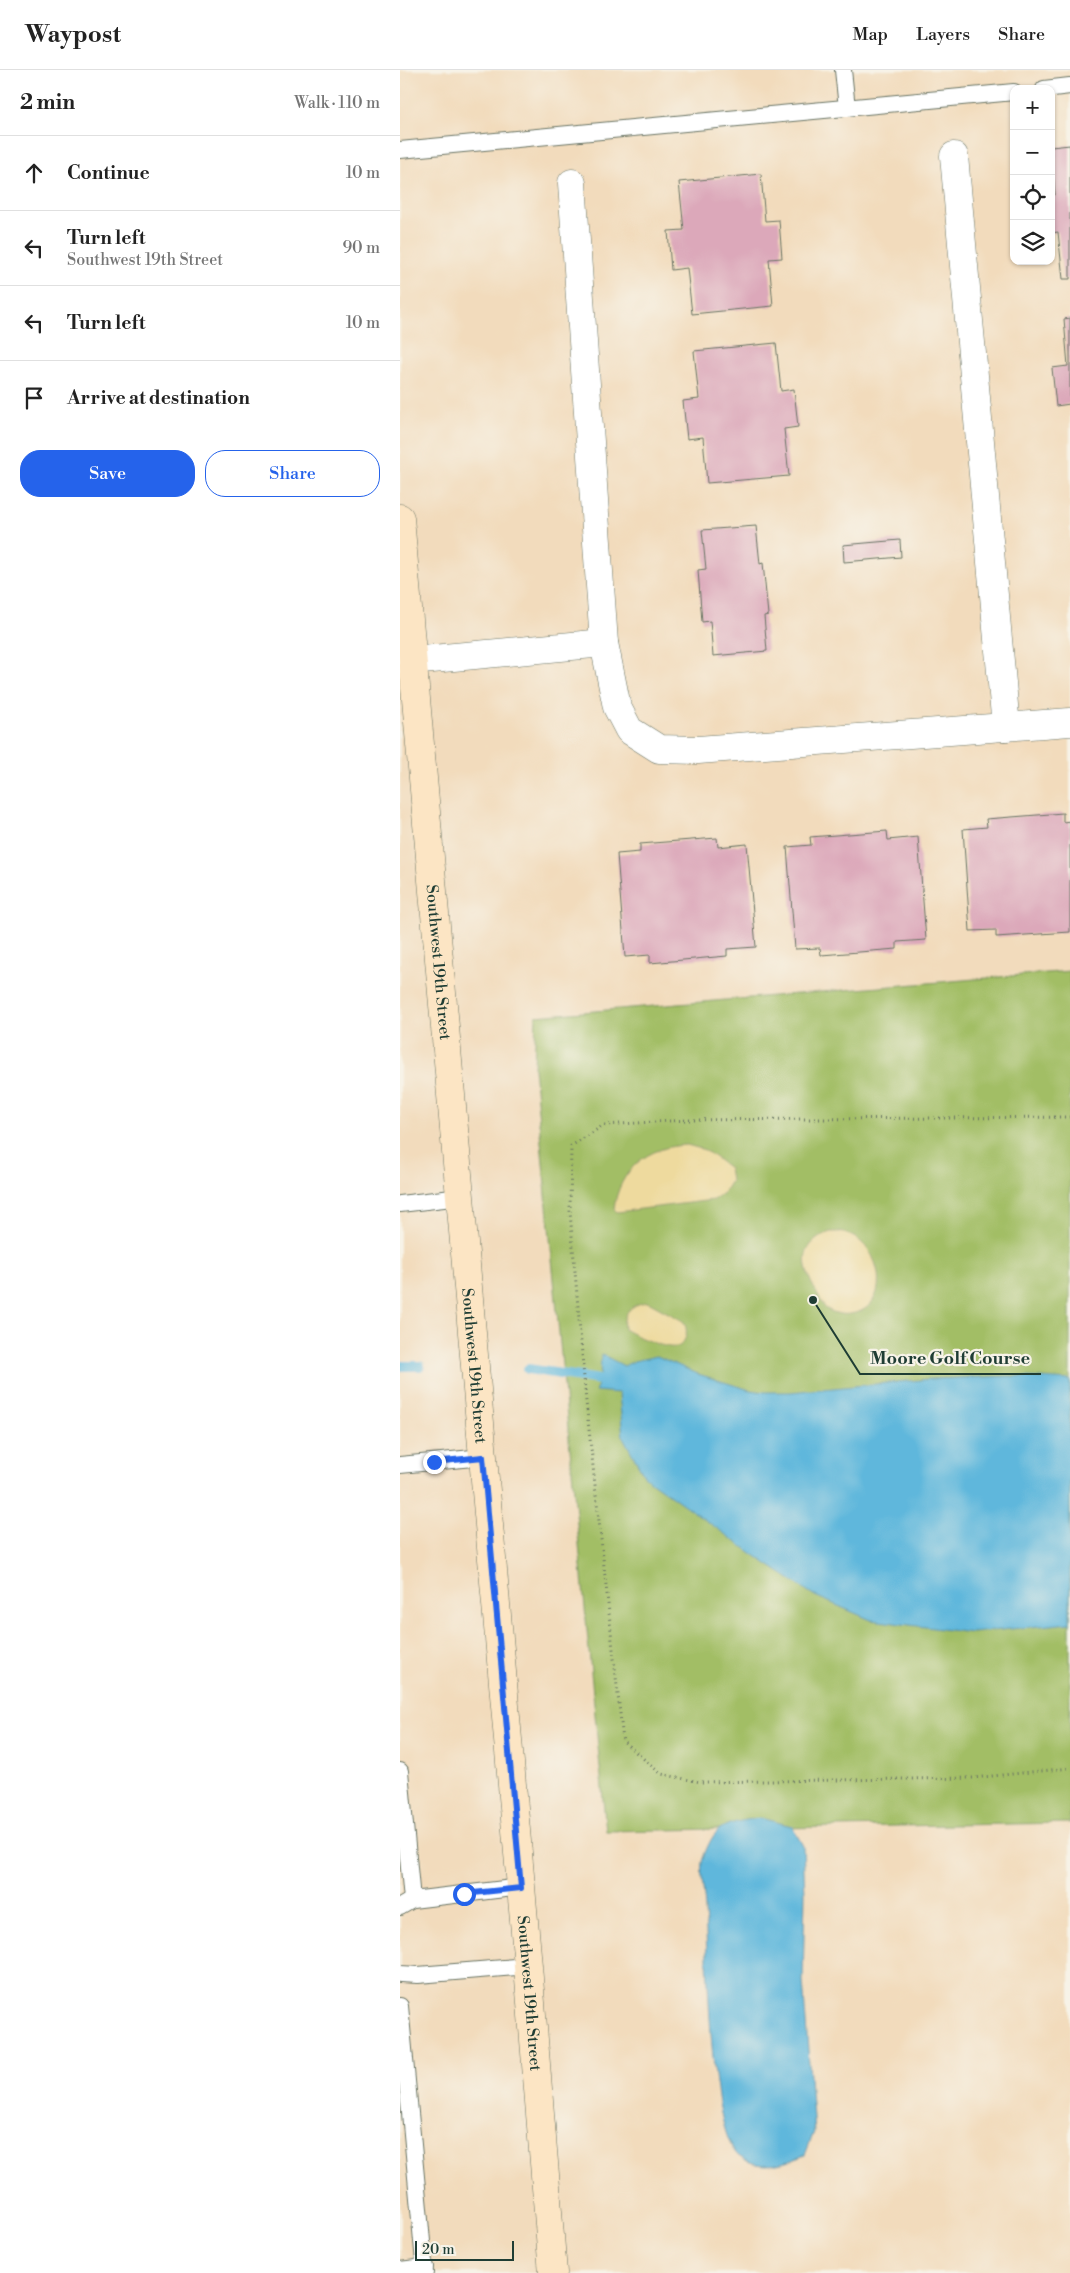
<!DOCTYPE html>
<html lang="en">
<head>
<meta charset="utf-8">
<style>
	:root { --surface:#fff; --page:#f2f2f2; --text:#222; --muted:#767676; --line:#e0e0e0; --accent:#2563eb }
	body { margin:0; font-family:"Libre Bodoni",serif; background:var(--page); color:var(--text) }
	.controls { position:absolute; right:15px; top:15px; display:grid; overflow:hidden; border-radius:10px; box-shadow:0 1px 4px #0004 }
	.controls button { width:45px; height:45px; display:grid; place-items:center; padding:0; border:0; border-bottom:1px solid var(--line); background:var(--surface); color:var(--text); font:25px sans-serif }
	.scale { position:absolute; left:15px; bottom:12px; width:99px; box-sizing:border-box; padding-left:5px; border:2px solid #1f3d34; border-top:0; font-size:14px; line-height:18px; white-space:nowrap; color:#1f3d34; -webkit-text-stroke:4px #f7f3e8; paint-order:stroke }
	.stop { position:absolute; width:15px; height:15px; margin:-11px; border:4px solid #2563eb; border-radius:50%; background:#fff }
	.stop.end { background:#2563eb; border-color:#fff; box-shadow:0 1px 5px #0008 }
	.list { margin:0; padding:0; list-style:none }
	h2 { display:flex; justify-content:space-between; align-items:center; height:65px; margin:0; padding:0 20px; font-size:21px }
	h2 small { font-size:16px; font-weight:400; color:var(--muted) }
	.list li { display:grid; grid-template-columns:32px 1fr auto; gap:15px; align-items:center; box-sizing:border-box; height:75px; padding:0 20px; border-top:1px solid var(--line) }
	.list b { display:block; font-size:19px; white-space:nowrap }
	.list p { margin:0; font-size:16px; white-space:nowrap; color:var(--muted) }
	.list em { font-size:16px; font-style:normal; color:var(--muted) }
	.actions { display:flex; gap:10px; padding:15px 20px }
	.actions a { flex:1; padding:11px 0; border:1px solid var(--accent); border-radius:20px; text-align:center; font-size:18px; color:var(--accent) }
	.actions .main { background:var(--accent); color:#fff }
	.icon { flex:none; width:28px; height:28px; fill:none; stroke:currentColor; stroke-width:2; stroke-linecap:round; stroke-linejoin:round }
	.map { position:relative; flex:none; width:670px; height:2203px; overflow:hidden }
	header { display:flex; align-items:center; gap:30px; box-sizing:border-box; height:70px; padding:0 25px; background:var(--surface); border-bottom:1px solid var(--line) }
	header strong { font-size:24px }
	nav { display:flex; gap:28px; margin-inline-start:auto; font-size:18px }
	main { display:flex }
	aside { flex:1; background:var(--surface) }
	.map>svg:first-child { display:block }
	.green { fill:#a2be65; stroke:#607e4c }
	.sand { fill:#eeda9e; stroke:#868c69 }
	.water { fill:#5fb7dc; stroke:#3f7a88 }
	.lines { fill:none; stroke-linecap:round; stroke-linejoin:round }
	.stream { stroke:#5fb7dc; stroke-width:10 }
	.building { fill:#dca8ba }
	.lane-casing { stroke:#697464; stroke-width:18 }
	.street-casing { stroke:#697464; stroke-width:29 }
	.secondary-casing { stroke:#697464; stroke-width:29 }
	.path { stroke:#697464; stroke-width:3; stroke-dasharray:1 4; stroke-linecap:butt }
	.lane { stroke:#fff; stroke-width:16 }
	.street { stroke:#fff; stroke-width:28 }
	.secondary { stroke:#fce5c4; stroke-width:28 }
	.route { stroke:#2563eb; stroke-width:6 }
	.labels { text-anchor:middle; stroke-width:4.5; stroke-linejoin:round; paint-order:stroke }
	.street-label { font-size:16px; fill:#1f3d34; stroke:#f7f3e8 }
	.leader { fill:none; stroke:#1f3d34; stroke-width:2 }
	.callout-dot { fill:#1f3d34; stroke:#f7f3e8; stroke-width:2 }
	.callout-label { font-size:18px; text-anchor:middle; font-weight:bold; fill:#1f3d34; stroke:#f7f3e8; stroke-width:4.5; stroke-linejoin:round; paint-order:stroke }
</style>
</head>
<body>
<header>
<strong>Waypost</strong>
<nav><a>Map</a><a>Layers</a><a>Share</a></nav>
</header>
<main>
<aside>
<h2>2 min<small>Walk · 110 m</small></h2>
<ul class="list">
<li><svg class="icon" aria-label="ahead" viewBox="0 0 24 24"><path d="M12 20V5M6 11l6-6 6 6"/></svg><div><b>Continue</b></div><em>10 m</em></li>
<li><svg class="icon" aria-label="left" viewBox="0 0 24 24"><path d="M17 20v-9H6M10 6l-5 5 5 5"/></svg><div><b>Turn left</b><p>Southwest 19th Street</p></div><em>90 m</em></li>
<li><svg class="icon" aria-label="left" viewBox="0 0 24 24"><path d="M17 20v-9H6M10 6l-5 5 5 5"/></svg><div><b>Turn left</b></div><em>10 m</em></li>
<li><svg class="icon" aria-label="arrive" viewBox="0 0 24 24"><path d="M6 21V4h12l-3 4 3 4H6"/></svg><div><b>Arrive at destination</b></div></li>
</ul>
<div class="actions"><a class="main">Save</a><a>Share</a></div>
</aside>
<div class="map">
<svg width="670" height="2203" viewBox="0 0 670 2203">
	<rect width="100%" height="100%" fill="#f7f3e8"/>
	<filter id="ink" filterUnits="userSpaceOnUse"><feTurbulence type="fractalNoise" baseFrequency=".02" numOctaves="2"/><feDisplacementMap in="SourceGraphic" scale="10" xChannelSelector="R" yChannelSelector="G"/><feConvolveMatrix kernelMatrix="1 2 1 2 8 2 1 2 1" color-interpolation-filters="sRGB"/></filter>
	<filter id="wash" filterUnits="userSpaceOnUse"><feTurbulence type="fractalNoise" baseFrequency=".0096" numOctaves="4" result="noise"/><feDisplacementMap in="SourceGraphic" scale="20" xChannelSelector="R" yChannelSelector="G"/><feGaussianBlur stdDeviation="1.12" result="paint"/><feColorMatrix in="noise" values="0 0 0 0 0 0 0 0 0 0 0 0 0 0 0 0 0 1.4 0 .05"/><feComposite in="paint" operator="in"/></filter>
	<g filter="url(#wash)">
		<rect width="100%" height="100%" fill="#f2dbbc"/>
		<polygon class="green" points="670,901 670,1753 206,1761 134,998 136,946"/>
		<g class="sand">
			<path d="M 287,1075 L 305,1080 L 329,1098 L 331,1111 L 324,1122 L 313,1130 L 217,1142 L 214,1139 C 219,1100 247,1076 287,1075 Z"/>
			<path d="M 430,1162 C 479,1158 497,1233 455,1243 C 444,1246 435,1244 425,1238 C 409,1209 388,1179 430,1162 Z"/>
			<path d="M 248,1232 L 283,1251 C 286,1256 287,1260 286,1266 C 285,1270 281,1277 276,1277 C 264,1279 233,1265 224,1259 C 221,1243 233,1233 248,1232 Z"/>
		</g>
		<g class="water">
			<polygon points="201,1284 224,1296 234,1291 257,1286 298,1304 350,1320 365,1322 390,1322 530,1309 610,1306 670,1310 670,1553 572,1563 471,1550 415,1526 364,1492 245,1407 223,1367 219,1323 195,1321 200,1310"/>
			<path d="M 360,1748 L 392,1756 L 403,1776 L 405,1824 L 403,1911 L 414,2062 L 405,2085 C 383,2094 362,2101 340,2087 C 308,2065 308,1883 305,1841 C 305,1827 300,1805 302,1792 C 304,1784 310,1770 315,1764 C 323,1752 347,1750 360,1748 Z"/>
		</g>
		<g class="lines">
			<g class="stream">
				<polyline points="0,1296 20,1296"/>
				<polyline points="128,1299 200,1310"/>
			</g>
		</g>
		<g id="blocks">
			<g class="building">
				<polygon points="670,75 670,209 663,209 658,162 651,163 651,125 655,125 651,77"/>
				<polygon points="361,104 365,151 379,150 382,188 369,189 373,236 292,244 287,198 271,200 268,161 284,160 279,112"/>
				<polygon points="670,248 670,334 656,336 652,298 668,296 664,249"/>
				<polygon points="376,273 381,321 394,319 398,357 384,359 389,406 307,413 303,367 287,369 283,331 299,329 294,281"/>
				<polygon points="356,456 360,494 363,493 368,545 364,546 367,581 313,586 310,551 302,552 298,500 306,499 302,460"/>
				<polygon points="500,470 501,487 444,492 443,475"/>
				<polygon points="663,743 663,752 670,751 670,862 596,867 596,860 570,861 563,759 587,757 586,749"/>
				<polygon points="487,761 488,770 518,767 526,870 497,872 497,879 421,885 420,878 395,879 387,777 411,775 410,767"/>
				<polygon points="317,768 318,777 347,774 356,877 327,879 327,886 250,893 250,885 225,887 217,784 240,782 240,774"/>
			</g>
		</g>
	</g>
	<g filter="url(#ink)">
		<use href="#blocks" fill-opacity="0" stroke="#697464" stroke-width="1"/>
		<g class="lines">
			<defs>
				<g id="lane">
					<polyline points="443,0 447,38"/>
					<polyline points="644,19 670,16"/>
					<polyline points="0,80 614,22"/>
					<polyline points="0,1134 61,1127"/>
					<polyline points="0,1395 83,1387"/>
					<polyline points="0,1701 12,1830"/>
					<polyline points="0,1837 12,1830 121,1817"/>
					<polyline points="0,1904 18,1905 128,1896"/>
					<polyline points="0,1936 25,2203"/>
					<polyline points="0,2200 25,2197"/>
				</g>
				<g id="street">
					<polyline points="554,86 606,657"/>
					<polyline points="172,113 204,573 217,637 229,660 259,679 298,680 670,652"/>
					<polyline points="0,592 204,573"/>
				</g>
				<g id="secondary">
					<path id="s1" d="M 0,448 L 128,1896 L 153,2203"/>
				</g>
			</defs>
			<use href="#lane" class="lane-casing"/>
			<use href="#street" class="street-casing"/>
			<use href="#secondary" class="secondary-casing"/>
			<polyline class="path" points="670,1047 287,1050 204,1055 171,1076 170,1142 186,1332 223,1671 261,1704 300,1712 573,1708 670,1698"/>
			<use href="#lane" class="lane"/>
			<use href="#street" class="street"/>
			<use href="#secondary" class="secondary"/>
		</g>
	</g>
	<g class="lines" filter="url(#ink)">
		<polyline class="route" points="34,1392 83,1387 121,1818 64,1824"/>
	</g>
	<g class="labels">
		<g class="street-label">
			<text dy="6" stroke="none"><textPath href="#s1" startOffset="446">Southwest 19th Street</textPath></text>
			<text dy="6" stroke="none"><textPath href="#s1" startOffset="851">Southwest 19th Street</textPath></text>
			<text dy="6" stroke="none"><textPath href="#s1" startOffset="1481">Southwest 19th Street</textPath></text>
		</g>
	</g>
	<path class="leader" d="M413 1230L460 1304H641"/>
	<circle class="callout-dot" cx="413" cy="1230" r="5"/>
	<g class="callout-label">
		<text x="550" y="1294">Moore Golf Course</text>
	</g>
</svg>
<div class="controls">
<button>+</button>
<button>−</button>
<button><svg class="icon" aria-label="locate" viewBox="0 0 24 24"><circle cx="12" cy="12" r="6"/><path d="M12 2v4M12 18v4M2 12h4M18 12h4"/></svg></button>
<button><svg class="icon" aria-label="layers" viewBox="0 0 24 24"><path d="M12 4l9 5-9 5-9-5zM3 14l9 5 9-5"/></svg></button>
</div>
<div class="scale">20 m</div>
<div class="stop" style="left:64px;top:1824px"></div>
<div class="stop end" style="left:34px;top:1392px"></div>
</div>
</main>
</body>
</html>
